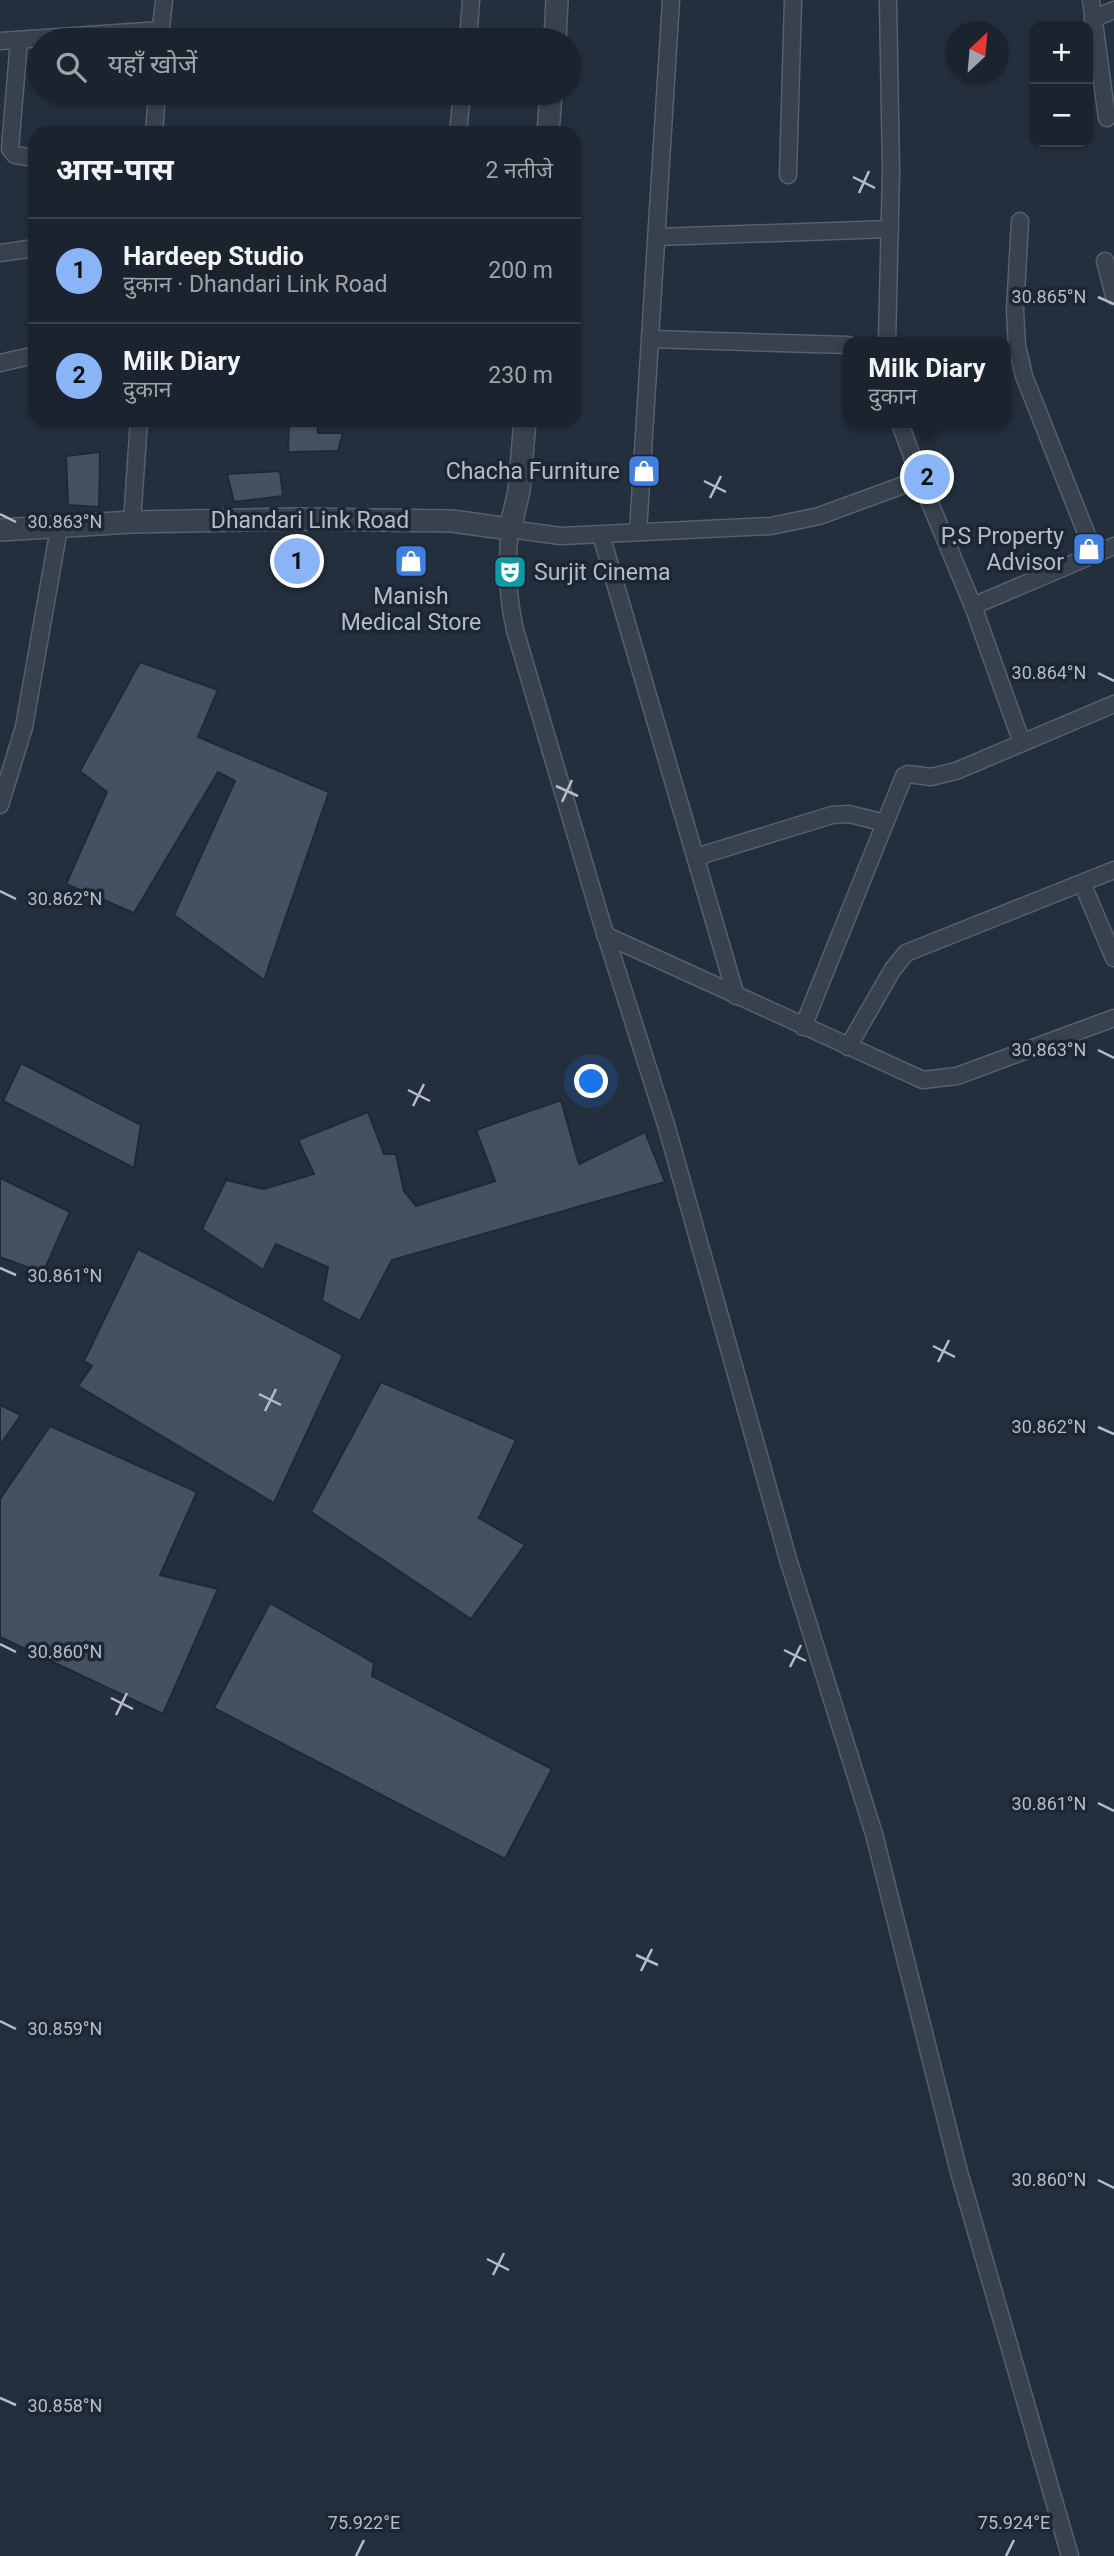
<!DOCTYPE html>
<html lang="hi">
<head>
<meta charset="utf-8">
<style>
	:root { --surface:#1b232e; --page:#282f3a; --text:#f1f3f6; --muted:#a0a4aa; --line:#39404a; --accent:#8ab4f8 }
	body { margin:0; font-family:Roboto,"Noto Sans Devanagari",sans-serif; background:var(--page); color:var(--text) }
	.controls { position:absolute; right:21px; top:21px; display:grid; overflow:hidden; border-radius:14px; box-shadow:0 2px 5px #0004 }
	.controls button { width:63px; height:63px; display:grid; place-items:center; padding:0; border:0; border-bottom:2px solid var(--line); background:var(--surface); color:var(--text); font:35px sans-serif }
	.compass { position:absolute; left:946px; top:21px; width:63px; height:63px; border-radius:50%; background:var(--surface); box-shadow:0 2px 5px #0004; rotate:26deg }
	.you { position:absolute; left:592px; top:1082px; width:24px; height:24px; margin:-18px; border:5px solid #fff; border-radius:50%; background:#1a73e8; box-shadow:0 0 0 10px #1a73e833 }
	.badge { display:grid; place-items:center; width:46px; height:46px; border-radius:50%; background:var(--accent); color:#111; font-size:23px; font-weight:700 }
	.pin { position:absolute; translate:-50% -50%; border:4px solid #fff; box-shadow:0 2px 7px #0006 }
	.popup { position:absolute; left:843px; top:337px; width:168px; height:91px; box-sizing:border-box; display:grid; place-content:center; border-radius:14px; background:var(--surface); filter:drop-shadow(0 2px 5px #0005); font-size:23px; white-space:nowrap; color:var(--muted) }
	.popup b { font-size:26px; color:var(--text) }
	.popup::after { content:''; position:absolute; left:50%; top:100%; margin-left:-14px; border:14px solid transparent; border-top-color:var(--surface) }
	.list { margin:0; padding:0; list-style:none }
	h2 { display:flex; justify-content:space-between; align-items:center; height:91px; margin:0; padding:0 28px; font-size:30px }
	h2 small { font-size:23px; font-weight:400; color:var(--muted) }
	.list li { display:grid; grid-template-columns:46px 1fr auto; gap:21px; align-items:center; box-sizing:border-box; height:105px; padding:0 28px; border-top:2px solid var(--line) }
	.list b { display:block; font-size:26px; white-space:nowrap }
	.list p { margin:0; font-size:23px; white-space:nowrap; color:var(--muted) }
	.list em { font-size:23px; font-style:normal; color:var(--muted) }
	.icon { flex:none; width:38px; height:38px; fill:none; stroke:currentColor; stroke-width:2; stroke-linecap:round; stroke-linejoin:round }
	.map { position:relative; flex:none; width:1114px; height:2556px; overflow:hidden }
	.search { position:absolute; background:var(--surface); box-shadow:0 2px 5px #0004; left:28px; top:28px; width:553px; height:77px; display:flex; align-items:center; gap:18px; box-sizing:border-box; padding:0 24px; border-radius:38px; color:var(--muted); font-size:26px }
	.panel { position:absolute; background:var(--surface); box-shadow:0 2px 5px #0004; left:28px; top:126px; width:553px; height:301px; border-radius:21px }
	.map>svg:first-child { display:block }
	.building { fill:#455162; stroke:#1f2835; stroke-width:2 }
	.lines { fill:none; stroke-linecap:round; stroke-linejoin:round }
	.minor-casing { stroke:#565f6c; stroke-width:19 }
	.tertiary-casing { stroke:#565f6c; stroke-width:24 }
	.minor { stroke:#38414e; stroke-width:16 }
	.tertiary { stroke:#38414e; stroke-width:21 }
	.ticks { fill:none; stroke:#b4bcc9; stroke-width:2.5 }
	.labels { text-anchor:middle; stroke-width:7; stroke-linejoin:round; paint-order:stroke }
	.poi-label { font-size:23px; fill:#b4bcc9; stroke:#1d2633; text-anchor:end }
	.street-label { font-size:23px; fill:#b4bcc9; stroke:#1d2633 }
	.ticks-label { font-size:18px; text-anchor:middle; fill:#b4bcc9; stroke:#1d2633; stroke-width:7; stroke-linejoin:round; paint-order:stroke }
</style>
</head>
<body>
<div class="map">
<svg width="1114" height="2556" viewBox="0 0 1114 2556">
	<rect width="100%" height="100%" fill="#242f3e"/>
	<g class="building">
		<polygon points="289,420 317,420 318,433 343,433 338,451 288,452"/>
		<polygon points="100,452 99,507 68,505 66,456"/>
		<polygon points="280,471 283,496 234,502 227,474"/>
		<polygon points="140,662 218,690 198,737 329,792 264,980 174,915 235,781 218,772 134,913 66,884 107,792 80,771"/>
		<polygon points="21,1063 141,1125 134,1168 3,1101"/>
		<polygon points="561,1100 579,1164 645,1132 665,1182 392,1260 360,1321 322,1301 328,1267 276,1244 263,1270 202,1229 226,1180 264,1189 314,1174 298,1140 368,1112 384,1154 396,1154 404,1191 416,1206 495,1181 476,1130"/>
		<polygon points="0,1178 70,1212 43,1273 0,1257"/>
		<polygon points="138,1249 343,1355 274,1503 78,1386 92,1366 84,1361"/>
		<polygon points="381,1382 516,1440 479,1518 525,1545 471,1619 311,1512"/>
		<polygon points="0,1405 21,1415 0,1445"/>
		<polygon points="50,1426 197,1492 160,1575 218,1589 163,1714 0,1637 0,1499"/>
		<polygon points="270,1603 374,1663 372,1676 552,1769 505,1859 214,1708"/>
	</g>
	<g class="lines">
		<defs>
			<g id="minor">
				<polyline points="1091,0 1107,118"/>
				<polyline points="1093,19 1114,10"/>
				<polyline points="160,38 164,0"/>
				<polyline points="19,40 10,149 15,155 35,158"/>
				<polyline points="468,40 471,0"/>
				<polyline points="0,41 161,30"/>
				<polyline points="154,133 157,93"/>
				<polyline points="458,133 462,93"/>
				<polyline points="788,175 793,0"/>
				<polyline points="1020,221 1015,311 1017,346 1024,376 1094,553"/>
				<polyline points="657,237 890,229"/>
				<polyline points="0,253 35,248"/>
				<polyline points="1105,261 1114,296"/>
				<polyline points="651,339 848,345"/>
				<polyline points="887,342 891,171 888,0"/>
				<polyline points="0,363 35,355"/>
				<polyline points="900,423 920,479"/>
				<polyline points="132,522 139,420"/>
				<polyline points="638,532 671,0"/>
				<polyline points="601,535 736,996"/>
				<polyline points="973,606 1022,743"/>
				<polyline points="0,805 24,727 59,528"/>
				<polyline points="696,857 832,815 849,814 885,823"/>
				<polyline points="1082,883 1114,958"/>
				<polyline points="605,935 923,1080 957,1076 1114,1018"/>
				<polyline points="803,1027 904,776 908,774 931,777 956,771 1114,704"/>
				<polyline points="848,1047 893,969 906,953 1114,870"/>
				<path d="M 1070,2556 L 959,2172 L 874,1834 L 788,1559 L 667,1128 L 601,920 L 515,630 C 507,595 506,565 510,529 L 561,536 L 771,526 L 819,516 L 920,479 L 973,606 L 1114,546"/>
			</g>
			<g id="tertiary">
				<polyline points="555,40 557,0"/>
				<polyline points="548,133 551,93"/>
				<polyline points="0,530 132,522 301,519 452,521 510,529 519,491 525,420"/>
			</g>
		</defs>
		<use href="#minor" class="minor-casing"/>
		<use href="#tertiary" class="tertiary-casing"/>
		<use href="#minor" class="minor"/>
		<use href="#tertiary" class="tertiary"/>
	</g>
	<path class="ticks" d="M 853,177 L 875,188M 859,193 L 869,171M 1098,297 L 1114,304M 704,481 L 726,492M 710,498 L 721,476M 0,514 L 16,522M 1098,673 L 1114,681M 556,786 L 578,796M 562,802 L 572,780M 0,891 L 16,899M 1098,1050 L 1114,1058M 408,1090 L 430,1101M 413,1106 L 424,1084M 0,1268 L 16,1275M 933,1346 L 955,1357M 938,1362 L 949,1340M 259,1394 L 281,1405M 265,1411 L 276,1389M 1098,1427 L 1114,1434M 0,1644 L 16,1652M 784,1650 L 806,1661M 790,1667 L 801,1645M 111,1698 L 133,1709M 116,1715 L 127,1693M 1098,1803 L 1114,1811M 636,1955 L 658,1965M 641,1971 L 652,1949M 0,2021 L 16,2029M 1098,2180 L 1114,2188M 487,2259 L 509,2270M 493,2275 L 504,2253M 0,2398 L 16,2405M 356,2556 L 364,2540M 1006,2556 L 1014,2540"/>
	<defs>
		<symbol id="shop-square" viewBox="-11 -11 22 22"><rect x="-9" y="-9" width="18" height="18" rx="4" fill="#3f7fe0" stroke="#1d2633"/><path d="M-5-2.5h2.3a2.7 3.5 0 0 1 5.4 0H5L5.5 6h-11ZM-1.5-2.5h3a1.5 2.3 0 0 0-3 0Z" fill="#fff"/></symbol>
		<symbol id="theatre-square" viewBox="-11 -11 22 22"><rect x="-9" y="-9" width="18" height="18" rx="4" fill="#0f9aa8" stroke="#1d2633"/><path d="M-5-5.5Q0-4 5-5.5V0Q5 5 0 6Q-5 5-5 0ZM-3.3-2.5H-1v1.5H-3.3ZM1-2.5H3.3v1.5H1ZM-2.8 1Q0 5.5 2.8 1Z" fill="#fff"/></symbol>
	</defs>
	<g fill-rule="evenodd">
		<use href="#shop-square" x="625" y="452" width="38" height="38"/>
		<use href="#shop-square" x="1070" y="530" width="38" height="38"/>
		<use href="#shop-square" x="392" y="542" width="38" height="38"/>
		<use href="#theatre-square" x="491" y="553" width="38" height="38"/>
	</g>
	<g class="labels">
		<g class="poi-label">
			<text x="620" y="479">Chacha Furniture</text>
			<text x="1064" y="544">P.S Property<tspan x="1064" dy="26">Advisor</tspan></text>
			<text x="534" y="580" text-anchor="start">Surjit Cinema</text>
			<text x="411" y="604" text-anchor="middle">Manish<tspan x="411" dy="26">Medical Store</tspan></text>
		</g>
		<g class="street-label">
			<text x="310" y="528">Dhandari Link Road</text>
		</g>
	</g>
	<g class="ticks-label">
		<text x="1049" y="303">30.865°N</text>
		<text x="65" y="528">30.863°N</text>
		<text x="1049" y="679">30.864°N</text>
		<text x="65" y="905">30.862°N</text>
		<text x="1049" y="1056">30.863°N</text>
		<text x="65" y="1282">30.861°N</text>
		<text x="1049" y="1433">30.862°N</text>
		<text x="65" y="1658">30.860°N</text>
		<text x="1049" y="1810">30.861°N</text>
		<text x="65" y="2035">30.859°N</text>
		<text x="1049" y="2186">30.860°N</text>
		<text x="65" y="2412">30.858°N</text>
		<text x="364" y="2529">75.922°E</text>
		<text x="1014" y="2529">75.924°E</text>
	</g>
</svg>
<div class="controls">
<button>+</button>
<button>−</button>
</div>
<svg class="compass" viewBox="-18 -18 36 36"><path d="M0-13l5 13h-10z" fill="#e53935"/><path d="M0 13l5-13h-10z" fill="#a0a4aa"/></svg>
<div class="you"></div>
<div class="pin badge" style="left:297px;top:561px">1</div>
<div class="pin badge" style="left:927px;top:477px">2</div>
<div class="popup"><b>Milk Diary</b>दुकान</div>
<div class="search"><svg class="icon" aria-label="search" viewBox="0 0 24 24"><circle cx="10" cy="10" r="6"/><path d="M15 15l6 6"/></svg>यहाँ खोजें</div>
<section class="panel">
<h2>आस-पास<small>2 नतीजे</small></h2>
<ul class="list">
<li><span class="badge">1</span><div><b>Hardeep Studio</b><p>दुकान · Dhandari Link Road</p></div><em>200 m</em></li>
<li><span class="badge">2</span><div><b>Milk Diary</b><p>दुकान</p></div><em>230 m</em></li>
</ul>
</section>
</div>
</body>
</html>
